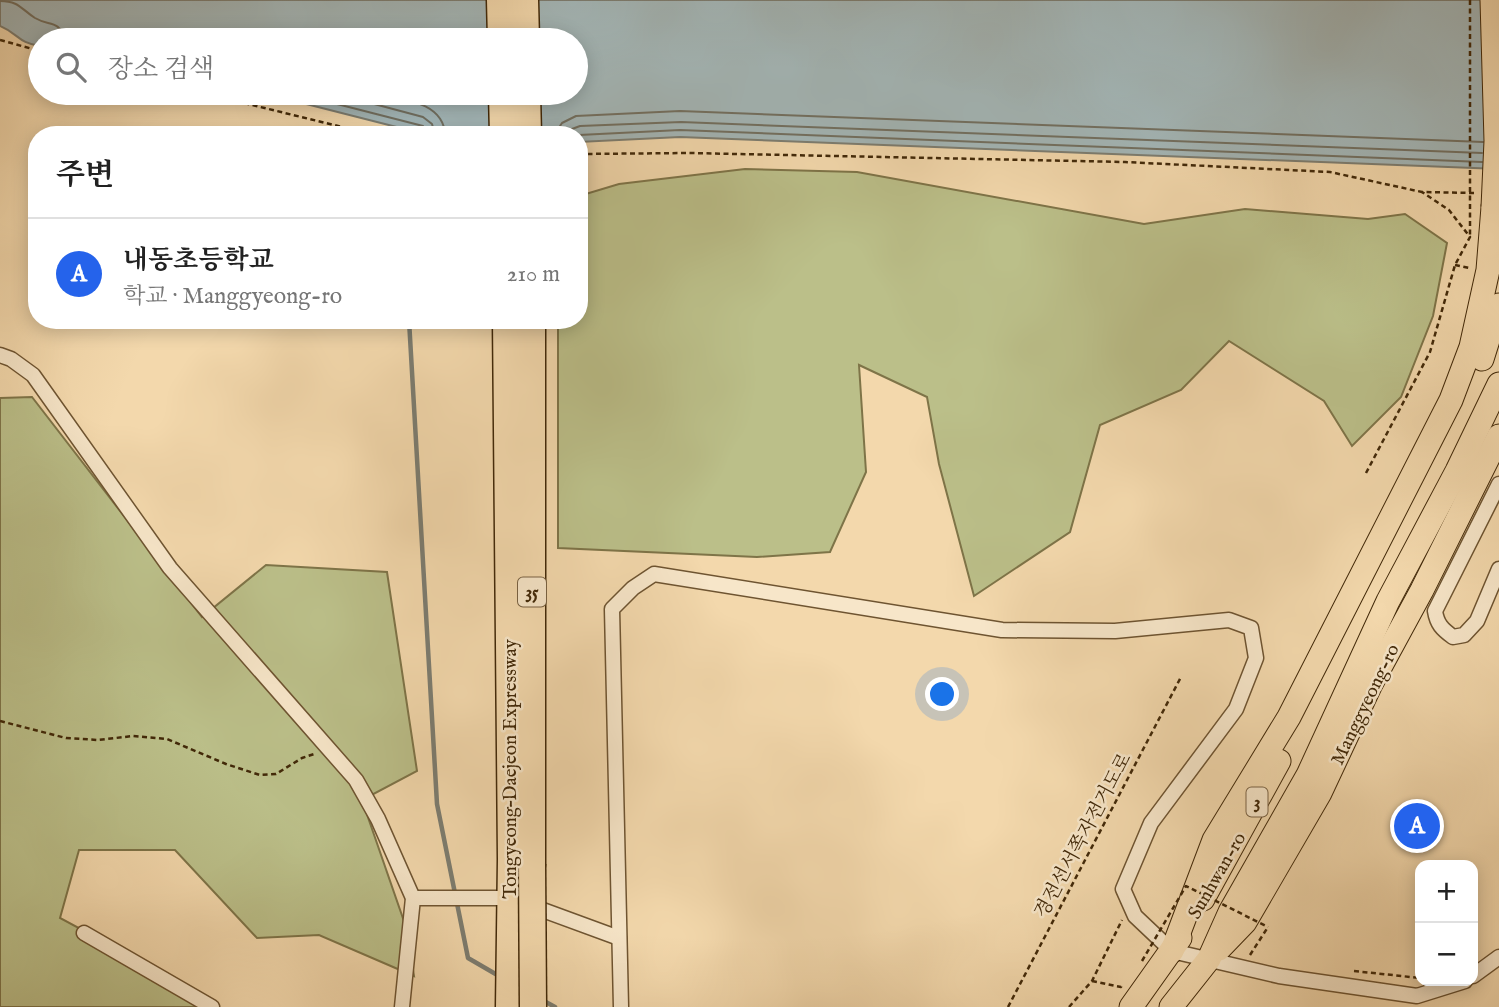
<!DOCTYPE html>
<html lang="ko">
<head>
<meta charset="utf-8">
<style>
	:root { --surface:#fff; --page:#f6f6f6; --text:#222; --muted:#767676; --line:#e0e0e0; --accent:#2563eb }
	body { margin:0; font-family:"IM FELL English","Noto Serif KR",serif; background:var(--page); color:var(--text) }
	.controls { position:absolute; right:21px; bottom:21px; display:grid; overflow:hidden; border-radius:14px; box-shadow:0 4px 18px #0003 }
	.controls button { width:63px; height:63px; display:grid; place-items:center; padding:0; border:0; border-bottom:2px solid var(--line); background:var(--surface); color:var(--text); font:35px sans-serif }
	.you { position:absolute; left:943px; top:695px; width:24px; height:24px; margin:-18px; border:5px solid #fff; border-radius:50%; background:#1a73e8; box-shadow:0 0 0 10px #1a73e833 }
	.badge { display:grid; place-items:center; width:46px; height:46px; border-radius:50%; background:var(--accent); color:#fff; font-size:23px; font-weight:700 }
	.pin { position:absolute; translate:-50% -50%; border:4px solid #fff; box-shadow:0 2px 7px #0006 }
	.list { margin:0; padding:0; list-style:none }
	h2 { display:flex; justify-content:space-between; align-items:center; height:91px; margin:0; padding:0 28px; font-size:30px }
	h2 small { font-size:23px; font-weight:400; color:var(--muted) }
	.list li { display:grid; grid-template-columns:46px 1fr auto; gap:21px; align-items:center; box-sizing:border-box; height:112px; padding:0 28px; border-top:2px solid var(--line) }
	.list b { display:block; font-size:26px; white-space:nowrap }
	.list p { margin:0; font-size:23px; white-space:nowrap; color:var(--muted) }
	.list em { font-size:23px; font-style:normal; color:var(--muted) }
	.icon { flex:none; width:38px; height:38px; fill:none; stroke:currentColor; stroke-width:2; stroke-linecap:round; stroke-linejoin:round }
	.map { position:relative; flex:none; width:1499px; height:1007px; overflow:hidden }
	.search { position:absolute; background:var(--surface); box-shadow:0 4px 18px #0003; left:28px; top:28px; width:560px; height:77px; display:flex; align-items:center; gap:18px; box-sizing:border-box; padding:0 24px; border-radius:38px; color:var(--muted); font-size:26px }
	.panel { position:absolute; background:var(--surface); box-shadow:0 4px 18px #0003; left:28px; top:126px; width:560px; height:203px; border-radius:28px }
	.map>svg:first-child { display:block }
	.green { fill:#bbbf89; stroke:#7e7448; stroke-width:2 }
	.water { fill:#a3b6b7; stroke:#7c7d71; stroke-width:2 }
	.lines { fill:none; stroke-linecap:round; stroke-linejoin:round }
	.shore { stroke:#726f60; stroke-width:2 }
	.stream { stroke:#7c7d71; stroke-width:4.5 }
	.street-casing { stroke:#6e5431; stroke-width:17 }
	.primary-casing { stroke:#412808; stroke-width:25 }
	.highway-casing { stroke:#412808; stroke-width:29 }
	.path { stroke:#412808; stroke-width:2.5; stroke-dasharray:5 3.5; stroke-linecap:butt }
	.street { stroke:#f7e6c9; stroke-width:14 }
	.primary { stroke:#f3d8ac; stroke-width:23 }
	.highway { stroke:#f3d8ac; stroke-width:26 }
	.primary-bridge-casing { stroke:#412808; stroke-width:25; stroke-linecap:butt }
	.highway-bridge-casing { stroke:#412808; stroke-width:29; stroke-linecap:butt }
	.path-bridge { stroke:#412808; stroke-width:2.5; stroke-dasharray:5 3.5; stroke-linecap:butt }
	.primary-bridge { stroke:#f3d8ac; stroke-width:23 }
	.highway-bridge { stroke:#f3d8ac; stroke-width:26 }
	.labels { text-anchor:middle; stroke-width:5; stroke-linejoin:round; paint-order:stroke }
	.shield { fill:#f7e6c9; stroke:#786142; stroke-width:2 }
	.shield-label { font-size:18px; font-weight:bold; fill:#412808 }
	.street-label { font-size:19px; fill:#412808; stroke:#f7e6c9 }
</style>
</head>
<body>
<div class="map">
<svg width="1499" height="1007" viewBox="0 0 1499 1007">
	<rect width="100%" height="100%" fill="#f3d8ac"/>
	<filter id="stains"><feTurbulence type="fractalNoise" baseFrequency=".00286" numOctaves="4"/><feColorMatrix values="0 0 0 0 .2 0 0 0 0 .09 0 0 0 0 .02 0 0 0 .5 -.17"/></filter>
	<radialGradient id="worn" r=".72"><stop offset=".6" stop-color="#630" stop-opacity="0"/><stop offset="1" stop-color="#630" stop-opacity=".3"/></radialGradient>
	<g class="green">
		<polygon points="745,169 857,172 1144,224 1245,209 1368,219 1405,214 1447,243 1433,316 1401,397 1352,446 1324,401 1229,341 1181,390 1100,425 1070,532 974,596 939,464 927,397 859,365 866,472 830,552 757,557 558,548 558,320 579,320 579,196 619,184"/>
		<polygon points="32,397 202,617 266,565 387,572 417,771 362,800 407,930 414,976 319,935 257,938 175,850 79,850 60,918 183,984 217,1007 0,1007 0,398"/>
	</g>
	<path class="water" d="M 0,0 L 1499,0 L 1499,169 L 680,137 L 579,142 L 579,135 L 428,135 L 263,93 L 576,93 L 576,40 L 40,40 L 40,46 C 18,43 19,34 0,26 Z"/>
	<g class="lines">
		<g class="shore">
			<path d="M 0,1 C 19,1 21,9 35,18 C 50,27 57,18 66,40"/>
			<polyline points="294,93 423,126 426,135"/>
			<polyline points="333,93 423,117 432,124 435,135"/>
			<path d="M 376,93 C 402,99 444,102 445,135"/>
			<polyline points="554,135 562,123 576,116 680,111 1483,142"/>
			<polyline points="566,135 572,129 580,126 681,122 1482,153"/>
			<polyline points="579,135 680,130 1482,162"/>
		</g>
		<g class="stream">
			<polyline points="409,320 437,804 468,958 499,976"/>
			<polyline points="544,1001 555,1007"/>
		</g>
		<defs>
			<g id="street">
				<polyline points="0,355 11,359 33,375 170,568 356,780 378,819 413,898 402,1007"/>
				<path d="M 1499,484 L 1435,611 C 1437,624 1442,629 1453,637 L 1464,635 L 1477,621 L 1499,569"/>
				<polyline points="413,898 510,898 619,938"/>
				<polyline points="84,933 212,1007"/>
				<polyline points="1473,976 1499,957"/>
				<polyline points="621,1007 612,609 633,588 654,574 1002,630 1115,631 1229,620 1251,628 1256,658 1236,709 1151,823 1123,889 1135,916 1172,951 1279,976 1417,996 1465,981"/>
			</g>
			<g id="primary">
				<polyline points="1482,359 1499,305"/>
				<polyline points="1203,899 1279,761"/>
				<polyline points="1219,949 1245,922 1320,793 1371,684 1422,590 1499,436"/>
				<polyline points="1172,951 1214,840 1289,717 1451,400 1471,347 1488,270 1493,207"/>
				<polyline points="1131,1007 1180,938"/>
				<polyline points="1171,1007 1209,959 1230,912 1308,775 1388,601 1457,471 1499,384"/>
			</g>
			<g id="highway">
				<polyline points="500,0 501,40"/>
				<polyline points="525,0 526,40"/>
				<polyline points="502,93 503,135"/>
				<polyline points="527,93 528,135"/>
				<polyline points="506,320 511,859 509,1007"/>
				<polyline points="532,320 532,864"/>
			</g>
		</defs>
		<use href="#street" class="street-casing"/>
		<use href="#primary" class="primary-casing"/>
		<use href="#highway" class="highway-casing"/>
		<g class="path">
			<polyline points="0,40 40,51"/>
			<polyline points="203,93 375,135"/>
			<polyline points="579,154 689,153 1125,162 1330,172 1422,192 1475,193"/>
			<polyline points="1455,265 1469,268"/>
			<polyline points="1366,473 1430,352 1455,265 1470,237 1449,210 1422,192"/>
			<polyline points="0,721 66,738 98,740 133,736 167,739 226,764 260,775 276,774 302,758 314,754"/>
			<polyline points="1250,955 1268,927"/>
			<polyline points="1354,971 1420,978"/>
			<polyline points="1092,981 1121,987 1122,985"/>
			<polyline points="1008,1007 1181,677"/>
			<polyline points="1069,1007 1092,981 1122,920"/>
		</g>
		<use href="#street" class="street"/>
		<use href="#primary" class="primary"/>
		<use href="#highway" class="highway"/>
		<defs>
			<polyline id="primary-bridge" points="1492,0 1496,141 1493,207"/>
			<polyline id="highway-bridge" points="532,864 533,1007"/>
		</defs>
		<use href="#primary-bridge" class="primary-bridge-casing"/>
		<use href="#highway-bridge" class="highway-bridge-casing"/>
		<g class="path-bridge">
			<polyline points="1470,0 1470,237"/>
			<polyline points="1142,961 1186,886 1268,927"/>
		</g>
		<use href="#primary-bridge" class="primary-bridge"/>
		<use href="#highway-bridge" class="highway-bridge"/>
	</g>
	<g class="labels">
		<g class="shield">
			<rect x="518" y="577.5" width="28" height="29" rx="5"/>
			<rect x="1246.5" y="787.5" width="21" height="29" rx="5"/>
		</g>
		<g class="shield-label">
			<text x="532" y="598">35</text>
			<text x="1257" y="808">3</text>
		</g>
		<g class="street-label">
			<text transform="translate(1364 704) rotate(-64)" y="7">Manggyeong-ro</text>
			<text transform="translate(509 769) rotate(-90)" y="7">Tongyeong–Daejeon Expressway</text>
			<text transform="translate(1082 835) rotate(-62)" y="7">경전선서쪽자전거도로</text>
			<text transform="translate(1216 875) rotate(-60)" y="7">Sunhwan-ro</text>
		</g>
	</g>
	<rect width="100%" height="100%" filter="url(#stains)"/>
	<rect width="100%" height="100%" fill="url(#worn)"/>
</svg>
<div class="controls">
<button>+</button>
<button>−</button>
</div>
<div class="you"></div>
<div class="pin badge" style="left:1417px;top:826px">A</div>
<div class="search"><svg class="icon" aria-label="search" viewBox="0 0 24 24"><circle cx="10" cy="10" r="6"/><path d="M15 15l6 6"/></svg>장소 검색</div>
<section class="panel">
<h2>주변<small></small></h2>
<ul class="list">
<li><span class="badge">A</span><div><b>내동초등학교</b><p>학교 · Manggyeong-ro</p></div><em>210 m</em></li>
</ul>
</section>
</div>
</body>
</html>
